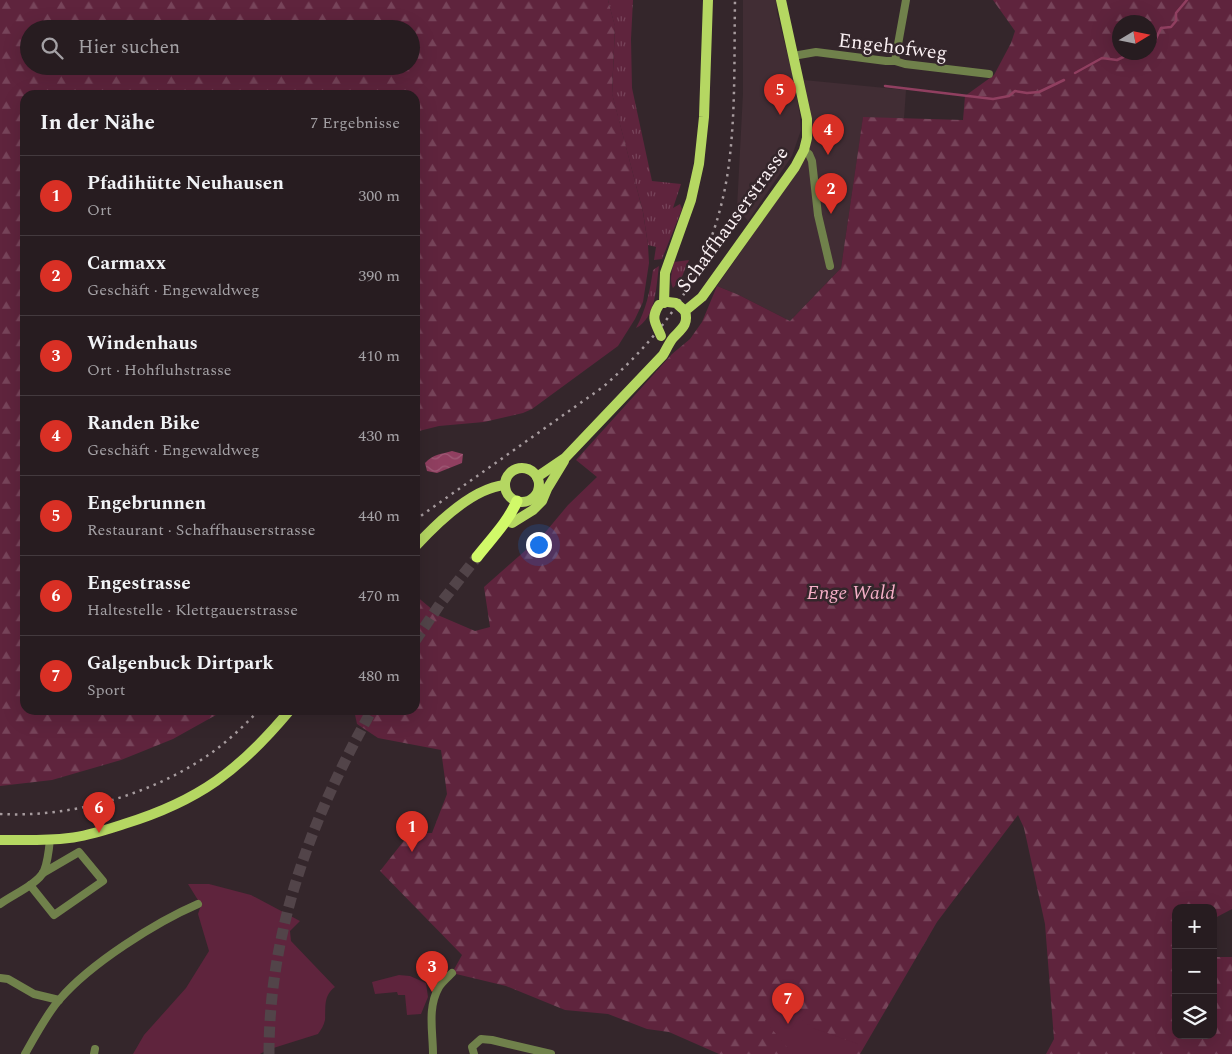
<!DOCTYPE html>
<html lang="de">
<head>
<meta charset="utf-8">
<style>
	:root { --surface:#271c20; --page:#2f2529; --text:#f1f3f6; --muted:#a4a1a5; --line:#433a3e; --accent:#d93025 }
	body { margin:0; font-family:Spectral,serif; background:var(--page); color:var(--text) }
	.controls { position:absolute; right:15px; bottom:15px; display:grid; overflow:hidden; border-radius:10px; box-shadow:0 5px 20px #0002 }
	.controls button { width:45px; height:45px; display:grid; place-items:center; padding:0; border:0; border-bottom:1px solid var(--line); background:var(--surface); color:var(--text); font:25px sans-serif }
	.compass { position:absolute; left:1112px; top:15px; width:45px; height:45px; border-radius:50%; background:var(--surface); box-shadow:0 5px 20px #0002; rotate:80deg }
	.you { position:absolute; left:538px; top:544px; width:18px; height:18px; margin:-12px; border:4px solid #fff; border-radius:50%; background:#1a73e8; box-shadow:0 0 0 8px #1a73e833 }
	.badge { display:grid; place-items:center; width:32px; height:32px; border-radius:50%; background:var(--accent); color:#fff; font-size:16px; font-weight:700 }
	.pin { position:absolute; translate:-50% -41px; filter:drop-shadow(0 1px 2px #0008) }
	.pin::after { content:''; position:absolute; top:26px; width:18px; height:15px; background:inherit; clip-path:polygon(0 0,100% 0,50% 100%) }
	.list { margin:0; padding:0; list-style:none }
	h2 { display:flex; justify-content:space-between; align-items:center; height:65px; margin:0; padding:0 20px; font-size:21px }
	h2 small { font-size:16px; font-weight:400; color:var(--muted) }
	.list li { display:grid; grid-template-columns:32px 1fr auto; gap:15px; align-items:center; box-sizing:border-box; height:80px; padding:0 20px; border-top:1px solid var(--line) }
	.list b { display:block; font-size:19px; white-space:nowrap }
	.list p { margin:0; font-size:16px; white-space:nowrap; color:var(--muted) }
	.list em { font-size:16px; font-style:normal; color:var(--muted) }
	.icon { flex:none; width:28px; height:28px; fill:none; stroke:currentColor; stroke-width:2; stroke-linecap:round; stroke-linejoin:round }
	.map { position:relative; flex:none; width:1232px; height:1054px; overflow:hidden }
	.search { position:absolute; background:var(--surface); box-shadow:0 5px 20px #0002; left:20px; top:20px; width:400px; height:55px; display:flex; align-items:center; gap:12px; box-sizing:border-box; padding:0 18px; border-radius:28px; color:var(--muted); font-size:19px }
	.panel { position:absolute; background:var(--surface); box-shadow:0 5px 20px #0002; left:20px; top:90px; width:400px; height:625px; border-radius:15px }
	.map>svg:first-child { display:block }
	.built { fill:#412d34 }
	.grass { fill:url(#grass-tufts) }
	.forest { fill:url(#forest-firs); fill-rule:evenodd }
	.green { fill:#5f243d }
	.water { fill:url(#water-waves) }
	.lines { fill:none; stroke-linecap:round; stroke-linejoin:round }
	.stream { stroke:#903f60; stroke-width:2.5 }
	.highway-tunnel { stroke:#524449; stroke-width:11; stroke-dasharray:11 5.5; stroke-linecap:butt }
	.minor { stroke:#70814b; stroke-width:8 }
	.major { stroke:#b5d762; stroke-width:10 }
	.highway { stroke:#d1f969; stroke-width:11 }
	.rail { stroke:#a69b9e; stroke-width:2.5; stroke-dasharray:2.5 5; stroke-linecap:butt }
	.major-bridge { stroke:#b5d762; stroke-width:10 }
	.labels { text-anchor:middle; stroke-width:5; stroke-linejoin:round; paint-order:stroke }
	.street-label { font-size:20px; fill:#faf0f3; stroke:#34262b }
	.park-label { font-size:20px; font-style:italic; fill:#f5afc7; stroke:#34262b }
</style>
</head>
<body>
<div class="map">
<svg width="1232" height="1054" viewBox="0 0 1232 1054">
	<defs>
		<pattern id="grass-tufts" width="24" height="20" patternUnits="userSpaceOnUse" patternTransform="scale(1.25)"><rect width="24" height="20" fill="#5f243d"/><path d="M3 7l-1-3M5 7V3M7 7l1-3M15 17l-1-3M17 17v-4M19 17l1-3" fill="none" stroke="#77445a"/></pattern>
		<pattern id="forest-firs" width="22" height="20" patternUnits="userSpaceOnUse" patternTransform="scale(1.25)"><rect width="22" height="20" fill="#5f243d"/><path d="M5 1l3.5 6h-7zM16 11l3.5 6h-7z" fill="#77445a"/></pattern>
		<pattern id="water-waves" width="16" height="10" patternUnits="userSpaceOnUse" patternTransform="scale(1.25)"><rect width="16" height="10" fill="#903f60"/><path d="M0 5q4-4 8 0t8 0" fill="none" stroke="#a05b77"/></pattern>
	</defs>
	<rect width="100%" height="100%" fill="#34262b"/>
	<g class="built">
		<polygon points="743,0 776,0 777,13 794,80 800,116 801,130 792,156 748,221 737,208 743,93"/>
		<polygon points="804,80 906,90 904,119 863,118 841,268 790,321 739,295 717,286 790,181 803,159 808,105"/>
	</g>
	<g class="grass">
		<polygon points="608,0 633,0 631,39 632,88 652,181 681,184 673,208 680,204 682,209 662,259 654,260 656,247 648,245 643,212 612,94 615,27"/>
		<path d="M 689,260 L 681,279 L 673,288 C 669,280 672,271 674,262 Z"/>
		<path d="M 659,266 C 656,287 656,318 636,328 C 646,310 650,291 653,270 Z"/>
	</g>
	<g class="forest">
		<path d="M 0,0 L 608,0 L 615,26 L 612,93 L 643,212 L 648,245 L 649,263 L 643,302 L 635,319 L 618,346 L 532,409 L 523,413 L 484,422 L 439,426 L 415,432 L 415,95 L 25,95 L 25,710 L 221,710 L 216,715 L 173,739 L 121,760 L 52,780 L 0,786 ZM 29,29 L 411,29 L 411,66 L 29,66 Z"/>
		<path d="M 993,0 L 1232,0 L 1232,909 L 1213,919 L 1213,908 L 1176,908 L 1176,936 L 1174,945 L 1176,946 L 1176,1035 L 1213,1035 L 1213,957 L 1232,957 L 1232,1054 L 1046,1054 L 1054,1039 L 1045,924 L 1024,828 L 1018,815 L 937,922 L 860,1054 L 719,1054 L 669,1032 L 647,1029 L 608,1014 L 565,1010 L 506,986 L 452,973 L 462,955 L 380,871 L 410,833 L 432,833 L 447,794 L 441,750 L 378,738 L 357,724 L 354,710 L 415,710 L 415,595 L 440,616 L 475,631 L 490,627 L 484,587 L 543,535 L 568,505 L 597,477 L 576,460 L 672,354 L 690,339 L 702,322 L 717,286 L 739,295 L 790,321 L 841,268 L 863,117 L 963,120 L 965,96 L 994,75 L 1011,43 L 1015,31 ZM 1120,22 L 1150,22 L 1150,52 L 1120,52 Z"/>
	</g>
	<g class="green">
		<path d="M 188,884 L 209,884 L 251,895 L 300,921 L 290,931 L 291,941 L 335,987 C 323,996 326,1007 325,1020 C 324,1025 321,1030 318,1034 L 267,1050 L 260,1054 L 133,1054 L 144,1035 L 186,988 L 209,951 L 198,914 L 201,905 Z"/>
		<polygon points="399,975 410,976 426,983 428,997 421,1014 407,1015 405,995 398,995 397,992 375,994 372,982"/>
		<polygon points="776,999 813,1028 858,1044 853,1054 793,1054 765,1021"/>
	</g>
	<path class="water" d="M 452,451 L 463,454 L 462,463 L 437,473 L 427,471 L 425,463 C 433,454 442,454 452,451 Z"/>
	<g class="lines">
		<g class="stream">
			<polyline points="1150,44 1154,43 1161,28 1171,27 1176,21 1176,13 1187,0"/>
			<polyline points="1075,73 1102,58 1117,60 1134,52"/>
			<polyline points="885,86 993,99 1009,96 1015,91 1027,93 1039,92 1064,80"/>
		</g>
		<g class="highway-tunnel">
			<polyline points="415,641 440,604 477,557"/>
			<path d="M 269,1054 C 269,929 312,817 372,710"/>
		</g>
		<g class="minor">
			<polyline points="793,56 816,52 886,61 895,61 905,64 989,74"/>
			<polyline points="895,61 906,0"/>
			<polyline points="804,150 809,154 812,161 818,215 830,266"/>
			<polyline points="30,885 54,915 103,881 79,852 43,873"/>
			<path d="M 0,904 C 12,895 38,884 44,871 C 48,861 49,850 50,839"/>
			<polyline points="0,978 8,979 34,994 59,1000"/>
			<path d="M 25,1054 C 34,1038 48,1012 60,999 C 90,964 156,922 198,904"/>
			<polyline points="94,1054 95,1049"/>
			<path d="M 433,1054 C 433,1032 427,1008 439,987 C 442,982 448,977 452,973"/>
			<polyline points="474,1054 472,1047 481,1039 492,1040 551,1054"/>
		</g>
		<g class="major">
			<polyline points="664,303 665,273 691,200 699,164 704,117 708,0"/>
			<circle cx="522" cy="485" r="17"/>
			<path d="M 537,477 L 565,458 L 663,355 C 666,350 669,343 673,338 C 681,329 689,325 685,311 L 702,297 L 795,167 L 804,150 L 807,138 L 807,119 L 781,0"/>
			<polyline points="512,523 533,510 542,501 547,489 564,461"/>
			<path d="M 415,547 C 436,524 473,488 505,485"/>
			<path d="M 0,840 C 23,840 46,841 69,838 C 88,836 105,830 124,824 C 199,801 240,770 290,710"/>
		</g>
		<path class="highway" d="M 477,557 C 491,539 508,522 517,501"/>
		<g class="rail">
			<path d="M 415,520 L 603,387 C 671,327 714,263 728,171 C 736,115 734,57 735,0"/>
			<path d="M 0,814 C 72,818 155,794 214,751 C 230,739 245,725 259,710"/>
		</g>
		<g class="major-bridge">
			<polyline points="668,302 676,303 685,311"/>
			<path d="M 659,305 C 650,319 656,323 661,336"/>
		</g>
	</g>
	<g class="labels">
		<g class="street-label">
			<text transform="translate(893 46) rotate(7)" y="7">Engehofweg</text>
			<text transform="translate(732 219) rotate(-54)" y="7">Schaffhauserstrasse</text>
		</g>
		<g class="park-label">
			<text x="851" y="599">Enge Wald</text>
		</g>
	</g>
</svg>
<div class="controls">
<button>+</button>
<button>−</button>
<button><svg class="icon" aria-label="layers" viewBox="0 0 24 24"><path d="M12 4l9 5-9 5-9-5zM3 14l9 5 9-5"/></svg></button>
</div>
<svg class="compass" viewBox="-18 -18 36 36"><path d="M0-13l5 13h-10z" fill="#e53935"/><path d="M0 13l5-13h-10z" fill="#a4a1a5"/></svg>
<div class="you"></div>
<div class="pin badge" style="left:412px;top:852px">1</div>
<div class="pin badge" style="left:831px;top:214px">2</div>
<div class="pin badge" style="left:432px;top:992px">3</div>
<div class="pin badge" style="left:828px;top:155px">4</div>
<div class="pin badge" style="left:780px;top:115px">5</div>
<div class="pin badge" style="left:99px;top:833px">6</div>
<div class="pin badge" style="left:788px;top:1024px">7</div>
<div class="search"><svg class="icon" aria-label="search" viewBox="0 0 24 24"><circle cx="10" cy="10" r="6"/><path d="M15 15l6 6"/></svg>Hier suchen</div>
<section class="panel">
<h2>In der Nähe<small>7 Ergebnisse</small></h2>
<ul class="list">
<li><span class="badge">1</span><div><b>Pfadihütte Neuhausen</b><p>Ort</p></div><em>300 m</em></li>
<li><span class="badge">2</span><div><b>Carmaxx</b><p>Geschäft · Engewaldweg</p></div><em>390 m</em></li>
<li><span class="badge">3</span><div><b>Windenhaus</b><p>Ort · Hohfluhstrasse</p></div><em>410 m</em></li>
<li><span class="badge">4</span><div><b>Randen Bike</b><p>Geschäft · Engewaldweg</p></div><em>430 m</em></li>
<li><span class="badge">5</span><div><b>Engebrunnen</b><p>Restaurant · Schaffhauserstrasse</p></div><em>440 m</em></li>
<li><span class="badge">6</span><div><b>Engestrasse</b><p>Haltestelle · Klettgauerstrasse</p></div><em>470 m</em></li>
<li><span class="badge">7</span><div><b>Galgenbuck Dirtpark</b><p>Sport</p></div><em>480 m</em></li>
</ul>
</section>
</div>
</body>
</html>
